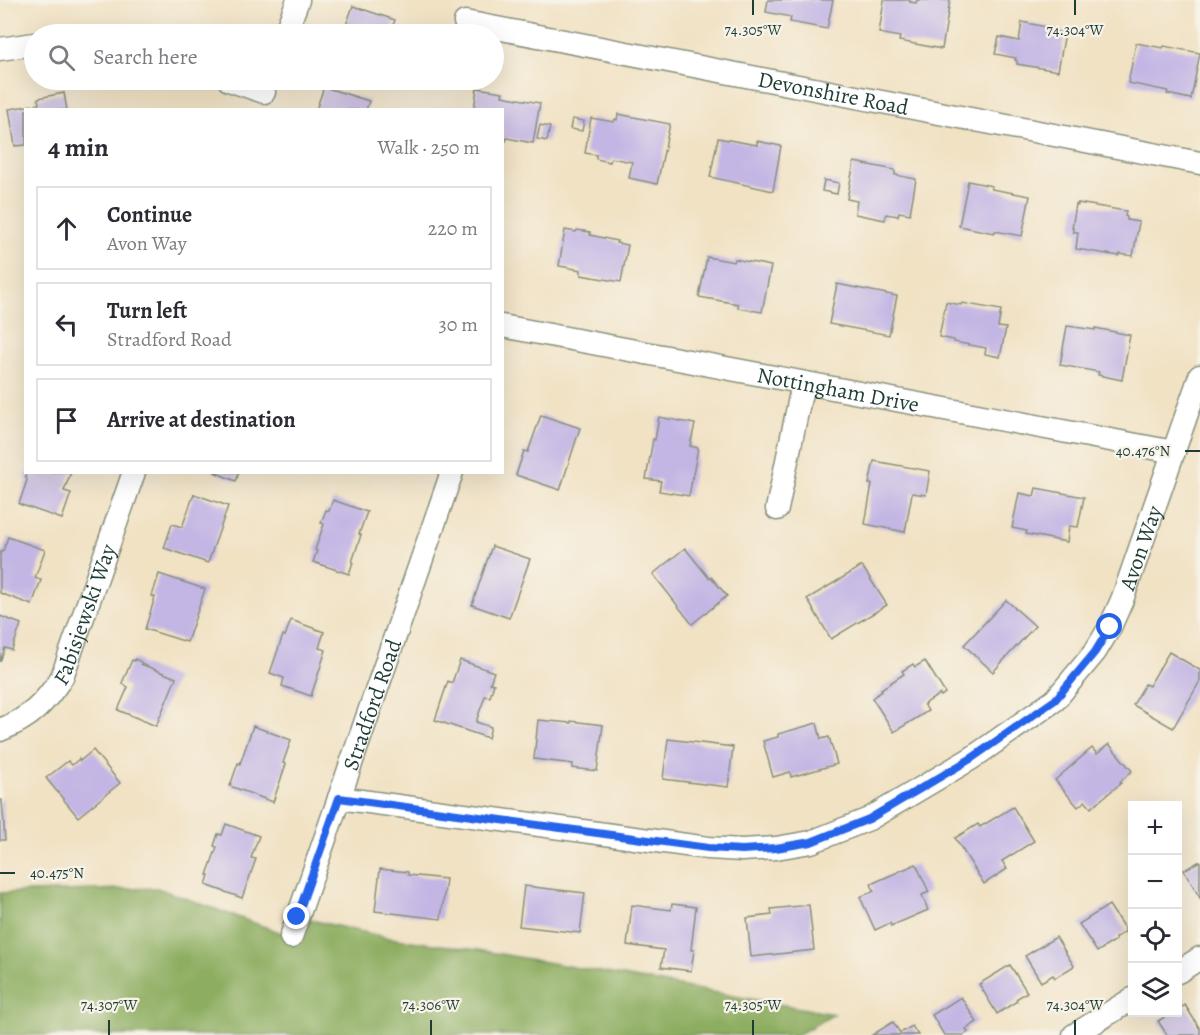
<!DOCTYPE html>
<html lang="en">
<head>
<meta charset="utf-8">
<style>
	:root { --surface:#fff; --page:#f7f7f7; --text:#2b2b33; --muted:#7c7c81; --line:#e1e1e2 }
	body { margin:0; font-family:Alegreya,serif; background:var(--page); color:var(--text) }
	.controls { position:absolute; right:18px; bottom:18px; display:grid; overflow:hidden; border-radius:0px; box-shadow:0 6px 24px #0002 }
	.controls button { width:54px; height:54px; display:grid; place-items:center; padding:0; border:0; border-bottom:2px solid var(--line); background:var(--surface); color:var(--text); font:30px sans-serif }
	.stop { position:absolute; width:18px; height:18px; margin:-14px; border:4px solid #2563eb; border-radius:50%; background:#fff }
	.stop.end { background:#2563eb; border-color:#fff; box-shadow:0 2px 6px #0008 }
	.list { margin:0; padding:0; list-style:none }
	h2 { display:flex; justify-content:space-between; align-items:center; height:78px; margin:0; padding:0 24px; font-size:26px }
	h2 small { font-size:20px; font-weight:400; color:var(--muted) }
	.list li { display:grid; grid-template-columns:39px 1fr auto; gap:18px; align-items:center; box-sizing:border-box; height:84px; margin:0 12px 12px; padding:0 12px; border:2px solid var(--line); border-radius:0px }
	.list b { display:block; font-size:22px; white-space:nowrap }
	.list p { margin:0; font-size:20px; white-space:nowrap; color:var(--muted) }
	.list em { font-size:20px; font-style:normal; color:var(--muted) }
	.icon { flex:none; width:33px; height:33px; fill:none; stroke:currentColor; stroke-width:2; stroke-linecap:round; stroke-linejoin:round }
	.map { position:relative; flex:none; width:1200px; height:1035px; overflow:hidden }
	.search { position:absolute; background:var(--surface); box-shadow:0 6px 24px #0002; left:24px; top:24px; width:480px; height:66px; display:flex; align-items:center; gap:15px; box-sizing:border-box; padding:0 21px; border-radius:33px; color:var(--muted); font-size:22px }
	.panel { position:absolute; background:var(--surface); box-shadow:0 6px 24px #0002; left:24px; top:108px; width:480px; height:366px; border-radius:0px }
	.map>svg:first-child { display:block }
	.forest { fill:#8dad61; stroke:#56754a; stroke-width:1.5 }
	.building { fill:#c3b5e4 }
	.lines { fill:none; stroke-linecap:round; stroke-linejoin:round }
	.street-casing { stroke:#88907c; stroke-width:25 }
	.street { stroke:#fff; stroke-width:22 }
	.route { stroke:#2563eb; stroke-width:8 }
	.ticks { fill:none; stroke:#1f3d34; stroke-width:2 }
	.labels { text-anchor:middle; stroke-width:4.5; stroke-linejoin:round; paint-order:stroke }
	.street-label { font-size:22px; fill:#1f3d34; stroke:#f7f3e8 }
	.ticks-label { font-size:15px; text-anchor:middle; fill:#1f3d34; stroke:#f7f3e8; stroke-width:4.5; stroke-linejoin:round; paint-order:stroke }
</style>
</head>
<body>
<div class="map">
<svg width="1200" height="1035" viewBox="0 0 1200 1035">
	<rect width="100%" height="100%" fill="#f7f3e8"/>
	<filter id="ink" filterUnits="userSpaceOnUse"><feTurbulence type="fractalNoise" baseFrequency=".0167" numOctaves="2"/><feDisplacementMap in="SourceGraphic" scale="12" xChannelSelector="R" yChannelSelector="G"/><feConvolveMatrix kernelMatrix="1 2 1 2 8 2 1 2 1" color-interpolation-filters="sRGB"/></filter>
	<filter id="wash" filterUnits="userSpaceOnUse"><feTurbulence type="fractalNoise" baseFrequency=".008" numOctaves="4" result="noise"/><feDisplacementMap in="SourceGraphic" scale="24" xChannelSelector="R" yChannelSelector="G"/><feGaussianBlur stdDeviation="1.35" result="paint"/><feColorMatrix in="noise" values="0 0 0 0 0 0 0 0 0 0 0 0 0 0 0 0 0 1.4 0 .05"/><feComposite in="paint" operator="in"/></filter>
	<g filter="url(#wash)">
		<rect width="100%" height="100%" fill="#f1e2c4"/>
		<polygon class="forest" points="157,888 290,936 297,917 389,938 478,950 834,1014 797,1035 0,1035 0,893"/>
		<g id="blocks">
			<g class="building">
				<polygon points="768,0 833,0 827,29 790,22 791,17 766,12"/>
				<polygon points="884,0 910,0 910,2 916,3 917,0 950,0 942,49 899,41 900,37 879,33"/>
				<polygon points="353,6 395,20 390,34 343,34"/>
				<polygon points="1022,22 1056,29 1055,32 1065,33 1058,71 1017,64 1017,61 1015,60 1016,58 995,54 999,37 1019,41"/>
				<polygon points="1136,43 1163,48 1164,46 1200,53 1191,99 1167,94 1168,91 1128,83"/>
				<polygon points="324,87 369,101 366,110 316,110"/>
				<polygon points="477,88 503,92 502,96 540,103 533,143 507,138 506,141 502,140 502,110 474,110"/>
				<polygon points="64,93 67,110 26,110 26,145 15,146 9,109 39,104 38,98"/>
				<polygon points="618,114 670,124 657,184 629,178 632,162 611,158 610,162 596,159 596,155 585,153 591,118 614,122 615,119 617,120"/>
				<polygon points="572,119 584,121 582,131 570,129"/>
				<polygon points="540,125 550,127 547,141 537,139"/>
				<polygon points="718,138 757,145 757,141 781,146 773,191 710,177"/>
				<polygon points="854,162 895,170 895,175 916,179 910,214 899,212 898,216 886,214 885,220 855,214 857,201 847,199"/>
				<polygon points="824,180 839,183 837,194 822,191"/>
				<polygon points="968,181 992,186 991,189 1030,196 1022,236 995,231 994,233 959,226"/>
				<polygon points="1078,203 1126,211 1125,216 1127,217 1127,220 1139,222 1133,256 1120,254 1119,256 1076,249 1078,232 1073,232 1073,228 1072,228 1076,204 1078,205"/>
				<polygon points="565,230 576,232 577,230 590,232 590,235 617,241 616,243 628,245 621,282 581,275 581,270 559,266"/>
				<polygon points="707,257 734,262 735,259 771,266 762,312 738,308 738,304 699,297"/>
				<polygon points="837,284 897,296 889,335 829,324"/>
				<polygon points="946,302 961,305 962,303 1001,310 998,327 1006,328 1000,357 985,354 986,348 954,342 954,340 939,337"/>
				<polygon points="1067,326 1095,330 1095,328 1130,335 1122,380 1098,375 1099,372 1060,365"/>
				<polygon points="541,415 580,428 560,490 516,475 524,451 528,452"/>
				<polygon points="659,417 695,424 690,446 698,448 689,496 659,491 661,481 646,479 653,439 655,440"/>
				<polygon points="874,461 930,471 926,495 912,493 905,532 865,524 872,484 869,484"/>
				<polygon points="27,472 71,472 64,491 71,493 62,519 19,504 27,480 25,476"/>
				<polygon points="214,472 239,472 236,481"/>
				<polygon points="1036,488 1084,497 1078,527 1069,526 1067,542 1026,534 1027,531 1012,528 1019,493 1034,496"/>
				<polygon points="194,494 228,506 208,563 164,548 172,524 182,527"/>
				<polygon points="333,500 367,512 359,534 361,535 352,562 353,562 349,574 313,562 317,551 315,550 324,524 321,523 326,510 329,511"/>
				<polygon points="8,537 45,550 35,578 41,580 32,605 0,593 0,553 3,551"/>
				<polygon points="492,546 530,559 509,618 472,605"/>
				<polygon points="685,548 709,578 711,577 727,596 692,624 653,574"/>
				<polygon points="862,566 887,605 831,639 807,599"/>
				<polygon points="159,574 205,589 187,642 145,629 155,597 152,596"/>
				<polygon points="1006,600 1035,626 993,672 964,645"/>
				<polygon points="0,616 21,624 12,650 5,648 0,662"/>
				<polygon points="291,620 324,632 319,648 326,650 311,696 282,686 284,678 270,673 283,635 285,636"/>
				<polygon points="1169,652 1200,670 1200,681 1173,728 1133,705 1145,684 1149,686"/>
				<polygon points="135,659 141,662 141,664 176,678 156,726 118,710 128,687 122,683 132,660 134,661"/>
				<polygon points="460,660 494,672 490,683 494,684 490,697 485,696 476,722 491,727 488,738 435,720 448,681 452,683"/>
				<polygon points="925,661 945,693 941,696 940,694 924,704 928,711 894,732 872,698 882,691 881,689 904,674 902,671 913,664 915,667"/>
				<polygon points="538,720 571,723 571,721 603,725 597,771 572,768 573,764 534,759"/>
				<polygon points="817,723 821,739 829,737 837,764 791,777 790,772 773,777 763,741 778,737 778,734"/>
				<polygon points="253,726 291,740 283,763 286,764 273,802 230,786 238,763 240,764"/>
				<polygon points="668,739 733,747 728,787 663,779"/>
				<polygon points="1109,744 1132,771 1120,782 1121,783 1091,808 1085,801 1078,807 1055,780 1092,748 1097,754"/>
				<polygon points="93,750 120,783 78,817 46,778 68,761 72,765 79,759 80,761"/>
				<polygon points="0,800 2,800 5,840 0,840"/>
				<polygon points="1013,807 1034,841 1002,861 1007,869 984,884 955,838 978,824 980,827"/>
				<polygon points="226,824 259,836 251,858 256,859 242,898 206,885 209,875 207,875 217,847 214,846 218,834 222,835"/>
				<polygon points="1200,861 1200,898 1184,870"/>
				<polygon points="916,864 929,892 922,895 928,910 891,926 890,923 875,930 860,897 874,891 871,884"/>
				<polygon points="380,869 408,872 408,875 446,879 441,919 375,911"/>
				<polygon points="524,886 585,893 580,933 519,926"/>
				<polygon points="672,904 696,907 691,950 694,950 691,971 661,967 664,950 627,945 632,905 671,910"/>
				<polygon points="809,905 814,950 751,957 747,918 772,915 771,909"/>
				<polygon points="1109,905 1126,931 1115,938 1116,940 1097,952 1079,924"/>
				<polygon points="1056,937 1074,966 1055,978 1053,975 1041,982 1025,956"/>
				<polygon points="1010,965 1027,992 1016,999 1017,1001 997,1014 979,984"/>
				<polygon points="961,997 977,1022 966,1029 968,1032 964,1035 944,1035 932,1015"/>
				<polygon points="1185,1005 1200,1029 1200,1035 1167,1035 1158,1021 1173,1012 1178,1012 1178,1010"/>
				<polygon points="893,1022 900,1033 912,1026 918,1035 872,1035"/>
			</g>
		</g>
	</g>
	<g filter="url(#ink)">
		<use href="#blocks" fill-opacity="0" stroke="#88907c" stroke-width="1.5"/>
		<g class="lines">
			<defs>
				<g id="street">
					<path id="s1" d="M 465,22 L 1200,163"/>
					<polyline points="285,34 298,0"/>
					<polyline points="0,49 34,44"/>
					<polyline points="229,80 264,92"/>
					<path id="s2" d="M 502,326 L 1174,452"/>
					<polyline points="777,509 803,383"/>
					<path id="s3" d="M 0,730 C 31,718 44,704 62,677 L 134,472"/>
					<path id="s4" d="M 339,798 L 708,848 L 742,850 L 776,848 L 811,842 L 869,819 L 972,758 L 1055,700 L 1095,652 L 1110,627 L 1122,600 L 1200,376"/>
					<path id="s5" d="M 291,937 L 452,472"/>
					<polyline points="1178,972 1200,958"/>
					<polyline points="1074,1035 1132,999"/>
				</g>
			</defs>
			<use href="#street" class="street-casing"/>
			<use href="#street" class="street"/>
		</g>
	</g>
	<g class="lines" filter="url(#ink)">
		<polyline class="route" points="297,917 339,798 708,848 742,850 776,848 811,842 869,819 972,758 1055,700 1095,652 1110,627"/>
	</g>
	<path class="ticks" d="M 753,0 L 753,15M 1075,0 L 1075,15M 1185,451 L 1200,451M 0,873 L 15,873M 109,1020 L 109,1035M 431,1020 L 431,1035M 753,1020 L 753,1035M 1075,1020 L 1075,1035"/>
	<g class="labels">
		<g class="street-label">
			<text dy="8" stroke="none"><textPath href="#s1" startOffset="375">Devonshire Road</textPath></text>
			<text dy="8" stroke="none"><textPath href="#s2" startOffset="342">Nottingham Drive</textPath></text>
			<text dy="8" stroke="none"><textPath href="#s4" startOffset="936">Avon Way</textPath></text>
			<text dy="8" stroke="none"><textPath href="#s3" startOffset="150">Fabisjewski Way</textPath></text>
			<text dy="8" stroke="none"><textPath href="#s5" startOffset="246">Stradford Road</textPath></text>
		</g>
	</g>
	<g class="ticks-label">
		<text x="753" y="35">74.305°W</text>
		<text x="1075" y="35">74.304°W</text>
		<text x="1143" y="456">40.476°N</text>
		<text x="57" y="878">40.475°N</text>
		<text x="109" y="1010">74.307°W</text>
		<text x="431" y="1010">74.306°W</text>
		<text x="753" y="1010">74.305°W</text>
		<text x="1075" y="1010">74.304°W</text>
	</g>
</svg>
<div class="controls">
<button>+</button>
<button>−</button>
<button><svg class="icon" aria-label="locate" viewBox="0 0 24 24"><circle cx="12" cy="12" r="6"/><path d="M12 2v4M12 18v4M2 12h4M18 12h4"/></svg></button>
<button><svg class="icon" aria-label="layers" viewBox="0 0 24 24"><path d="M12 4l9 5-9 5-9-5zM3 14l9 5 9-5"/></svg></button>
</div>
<div class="stop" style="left:1110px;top:627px"></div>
<div class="stop end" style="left:297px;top:917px"></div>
<div class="search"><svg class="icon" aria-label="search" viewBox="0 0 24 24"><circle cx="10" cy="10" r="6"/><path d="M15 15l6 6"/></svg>Search here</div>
<section class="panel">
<h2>4 min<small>Walk · 250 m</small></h2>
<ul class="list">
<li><svg class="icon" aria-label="ahead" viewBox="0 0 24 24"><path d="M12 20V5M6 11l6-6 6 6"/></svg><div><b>Continue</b><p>Avon Way</p></div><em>220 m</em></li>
<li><svg class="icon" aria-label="left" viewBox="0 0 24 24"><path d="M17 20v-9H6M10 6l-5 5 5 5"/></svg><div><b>Turn left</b><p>Stradford Road</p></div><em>30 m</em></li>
<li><svg class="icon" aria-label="arrive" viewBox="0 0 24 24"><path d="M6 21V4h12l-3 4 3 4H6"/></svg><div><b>Arrive at destination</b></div></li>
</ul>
</section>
</div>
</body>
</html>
